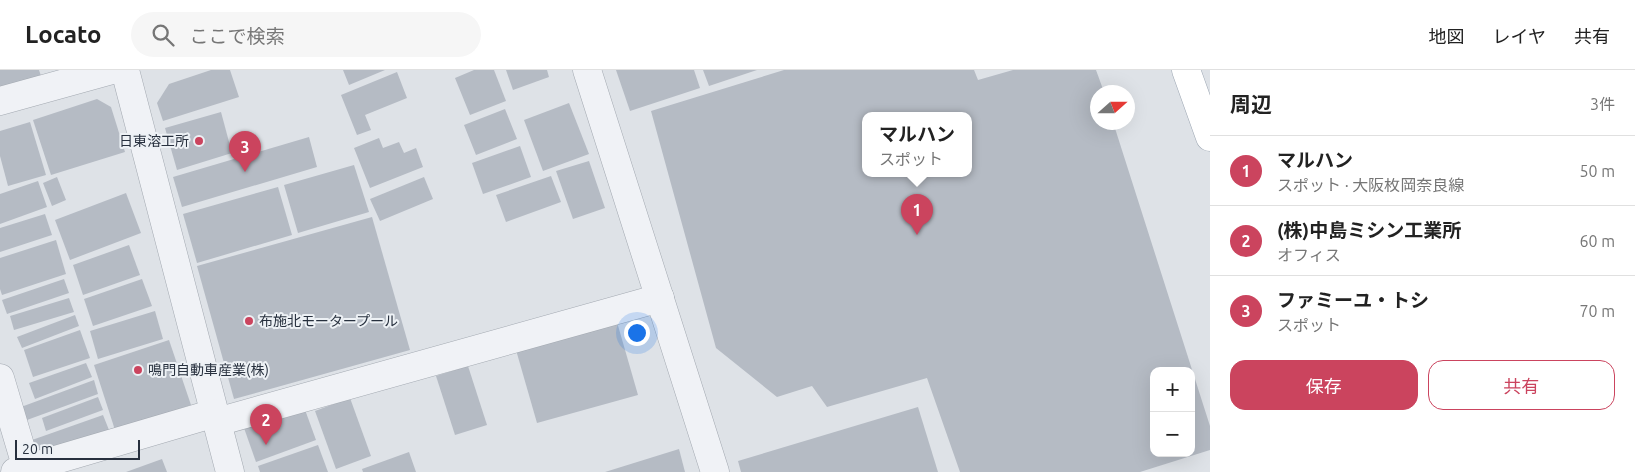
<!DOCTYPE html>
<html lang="ja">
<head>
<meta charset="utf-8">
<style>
	:root { --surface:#fff; --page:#f6f6f6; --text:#222; --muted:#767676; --line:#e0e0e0; --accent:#cb445e }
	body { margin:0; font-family:Ubuntu,"Noto Sans JP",sans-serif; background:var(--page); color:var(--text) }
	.controls { position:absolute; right:15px; bottom:15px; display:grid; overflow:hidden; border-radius:10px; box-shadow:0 5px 20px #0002 }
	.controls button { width:45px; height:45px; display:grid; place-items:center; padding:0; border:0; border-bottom:1px solid var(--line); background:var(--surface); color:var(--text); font:25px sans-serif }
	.compass { position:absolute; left:1090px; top:15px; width:45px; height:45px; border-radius:50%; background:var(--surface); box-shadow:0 5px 20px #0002; rotate:69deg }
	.scale { position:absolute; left:15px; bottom:12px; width:125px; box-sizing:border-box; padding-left:5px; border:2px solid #27303e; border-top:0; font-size:14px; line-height:18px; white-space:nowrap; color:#27303e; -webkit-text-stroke:4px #edf1f5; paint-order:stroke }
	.you { position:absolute; left:636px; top:262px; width:18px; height:18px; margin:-12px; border:4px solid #fff; border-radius:50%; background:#1a73e8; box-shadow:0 0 0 8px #1a73e833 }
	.badge { display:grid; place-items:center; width:32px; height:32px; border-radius:50%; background:var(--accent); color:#fff; font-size:16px; font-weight:700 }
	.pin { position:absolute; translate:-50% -41px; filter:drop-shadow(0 1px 2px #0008) }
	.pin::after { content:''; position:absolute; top:26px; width:18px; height:15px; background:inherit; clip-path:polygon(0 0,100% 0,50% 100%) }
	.popup { position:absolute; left:862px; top:42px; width:110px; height:65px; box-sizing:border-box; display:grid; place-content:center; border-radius:10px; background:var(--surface); filter:drop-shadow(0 1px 4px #0005); font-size:16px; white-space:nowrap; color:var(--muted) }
	.popup b { font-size:19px; color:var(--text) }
	.popup::after { content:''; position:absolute; left:50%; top:100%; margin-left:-10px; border:10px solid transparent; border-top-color:var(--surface) }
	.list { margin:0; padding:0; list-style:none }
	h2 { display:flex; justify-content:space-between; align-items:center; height:65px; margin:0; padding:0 20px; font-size:21px }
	h2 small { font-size:16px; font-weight:400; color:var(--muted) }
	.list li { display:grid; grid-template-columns:32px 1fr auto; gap:15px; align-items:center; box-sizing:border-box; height:70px; padding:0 20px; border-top:1px solid var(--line) }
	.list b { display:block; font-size:19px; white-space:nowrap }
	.list p { margin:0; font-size:16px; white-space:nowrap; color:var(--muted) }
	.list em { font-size:16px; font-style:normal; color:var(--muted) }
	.actions { display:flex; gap:10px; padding:15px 20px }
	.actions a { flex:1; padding:11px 0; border:1px solid var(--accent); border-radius:15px; text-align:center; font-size:18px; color:var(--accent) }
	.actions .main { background:var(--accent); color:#fff }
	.icon { flex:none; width:28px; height:28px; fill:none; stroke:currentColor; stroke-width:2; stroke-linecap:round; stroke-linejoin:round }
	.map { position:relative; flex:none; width:1210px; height:402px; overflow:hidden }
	header { display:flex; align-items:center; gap:30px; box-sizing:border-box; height:70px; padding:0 25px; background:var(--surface); border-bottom:1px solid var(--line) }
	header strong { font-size:24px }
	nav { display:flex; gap:28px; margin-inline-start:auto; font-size:18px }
	.search { width:350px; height:45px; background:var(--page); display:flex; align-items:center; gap:12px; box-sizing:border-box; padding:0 18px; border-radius:28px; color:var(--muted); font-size:19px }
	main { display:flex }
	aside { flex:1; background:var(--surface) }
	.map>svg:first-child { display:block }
	.building { fill:#b5bbc4; fill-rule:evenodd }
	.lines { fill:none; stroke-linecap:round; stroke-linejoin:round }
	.minor-casing { stroke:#a3a9b1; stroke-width:29 }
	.major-casing { stroke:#9da7b3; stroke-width:29 }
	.minor { stroke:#f0f2f6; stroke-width:28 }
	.major { stroke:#fff; stroke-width:28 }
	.poi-dot { fill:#cb445e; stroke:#edf1f5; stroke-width:2 }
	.labels { text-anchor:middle; stroke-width:4; stroke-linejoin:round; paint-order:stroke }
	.poi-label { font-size:14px; fill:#27303e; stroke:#edf1f5; text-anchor:start }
</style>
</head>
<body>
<header>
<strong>Locato</strong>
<div class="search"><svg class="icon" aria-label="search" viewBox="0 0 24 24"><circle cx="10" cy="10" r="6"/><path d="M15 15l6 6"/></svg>ここで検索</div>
<nav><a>地図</a><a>レイヤ</a><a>共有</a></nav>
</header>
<main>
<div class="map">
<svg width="1210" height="402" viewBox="0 0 1210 402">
	<rect width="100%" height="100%" fill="#dee2e7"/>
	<g class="building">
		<polygon points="0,0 39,0 41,6 0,18"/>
		<polygon points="211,0 230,0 239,27 163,51 157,33 169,14"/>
		<polygon points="343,0 385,0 349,15"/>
		<polygon points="474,0 494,0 506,31 470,45 455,8"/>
		<polygon points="506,0 547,0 549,7 513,20"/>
		<polygon points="616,0 694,0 700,18 630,41"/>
		<polygon points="703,0 757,0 709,16"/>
		<path d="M 784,0 L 974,0 L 978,10 L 1013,0 L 1096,0 L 1104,22 L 1098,22 L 1098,52 L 1113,52 L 1210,356 L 1210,380 L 1140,402 L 960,402 L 927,308 L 827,337 L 812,316 L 777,327 L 716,278 L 651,41 ZM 866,46 L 968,46 L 968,104 L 866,104 ZM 1154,301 L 1191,301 L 1191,383 L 1154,383 Z"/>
		<polygon points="397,2 407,28 365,45 371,60 357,65 341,25"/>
		<polygon points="97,29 111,37 125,82 51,105 33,50"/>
		<polygon points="569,33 589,84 543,101 524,50"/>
		<polygon points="505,39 517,69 476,85 464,55"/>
		<polygon points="221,42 232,83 177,100 165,58"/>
		<polygon points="30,52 46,105 8,116 0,86 0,61"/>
		<polygon points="309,67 317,97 182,137 173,107"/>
		<polygon points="379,68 383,78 399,72 404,83 416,78 423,97 370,118 354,78"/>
		<polygon points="520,76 531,107 483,124 472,93"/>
		<polygon points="589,91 605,138 573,149 556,101"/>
		<polygon points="354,95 369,142 298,163 284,115"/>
		<polygon points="551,106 561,132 506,152 496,125"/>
		<polygon points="57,107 66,130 52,136 43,113"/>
		<polygon points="424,107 433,129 380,151 370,129"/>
		<polygon points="38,111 47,137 0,154 0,124"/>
		<polygon points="278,117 292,165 197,193 183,144"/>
		<polygon points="126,123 141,163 70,190 55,150"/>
		<polygon points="45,144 52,165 0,182 0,158"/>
		<polygon points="372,147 410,280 234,329 197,196"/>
		<polygon points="56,170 66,204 2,225 0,219 0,188"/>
		<polygon points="129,175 140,205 83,225 73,195"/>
		<polygon points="64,209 69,223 7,244 2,230"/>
		<polygon points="142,209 152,236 93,256 84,229"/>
		<polygon points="69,228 74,242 14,260 10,246"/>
		<polygon points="155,241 163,269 98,289 90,261"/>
		<polygon points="75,245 79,256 22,278 17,267"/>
		<polygon points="617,252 638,325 537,353 516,280"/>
		<polygon points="80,260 90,288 33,307 24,280"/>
		<polygon points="169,270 191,335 115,360 94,295"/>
		<polygon points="86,293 92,307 35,329 29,313"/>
		<polygon points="468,296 487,355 455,365 436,306"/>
		<polygon points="94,310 98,324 27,350 21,337"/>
		<polygon points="98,327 103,340 46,361 42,348"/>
		<polygon points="350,328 371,386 336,399 315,341"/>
		<polygon points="304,337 316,370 256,392 244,358"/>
		<polygon points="918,337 938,402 741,402 738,391"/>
		<polygon points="103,345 109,360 37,385 32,370"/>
		<polygon points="318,375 328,402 260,402 258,396"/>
		<polygon points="679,379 685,402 605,402"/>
		<polygon points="409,382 416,402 363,402 362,399"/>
		<polygon points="162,389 167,402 126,402"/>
	</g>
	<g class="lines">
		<defs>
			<g id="minor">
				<polyline points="125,0 230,402"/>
				<polyline points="587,0 715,402"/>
				<polyline points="0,31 112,0"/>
				<polyline points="0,308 27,399"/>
				<polyline points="217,352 660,228"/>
				<polyline points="15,402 215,343"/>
			</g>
			<polyline id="major" points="1186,0 1210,67"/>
		</defs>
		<use href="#minor" class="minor-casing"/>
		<use href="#major" class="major-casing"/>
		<use href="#minor" class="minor"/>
		<use href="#major" class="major"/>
	</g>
	<g class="poi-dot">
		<circle cx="199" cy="71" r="5"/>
		<circle cx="249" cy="251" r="5"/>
		<circle cx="138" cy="300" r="5"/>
	</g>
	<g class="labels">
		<g class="poi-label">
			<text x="189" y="76" text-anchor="end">日東溶工所</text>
			<text x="259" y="256">布施北モータープール</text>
			<text x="148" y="305">鳴門自動車産業(株)</text>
		</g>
	</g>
</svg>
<div class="controls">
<button>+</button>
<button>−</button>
</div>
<svg class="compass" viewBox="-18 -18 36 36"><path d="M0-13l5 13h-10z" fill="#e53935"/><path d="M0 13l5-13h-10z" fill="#767676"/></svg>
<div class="scale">20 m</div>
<div class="you"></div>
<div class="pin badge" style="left:917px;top:165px">1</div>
<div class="popup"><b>マルハン</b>スポット</div>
<div class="pin badge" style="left:266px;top:375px">2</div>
<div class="pin badge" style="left:245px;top:102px">3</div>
</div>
<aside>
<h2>周辺<small>3件</small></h2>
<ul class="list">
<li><span class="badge">1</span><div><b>マルハン</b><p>スポット · 大阪枚岡奈良線</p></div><em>50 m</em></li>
<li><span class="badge">2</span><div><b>(株)中島ミシン工業所</b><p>オフィス</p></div><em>60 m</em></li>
<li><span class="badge">3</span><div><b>ファミーユ・トシ</b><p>スポット</p></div><em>70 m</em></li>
</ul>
<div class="actions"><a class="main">保存</a><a>共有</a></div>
</aside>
</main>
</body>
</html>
